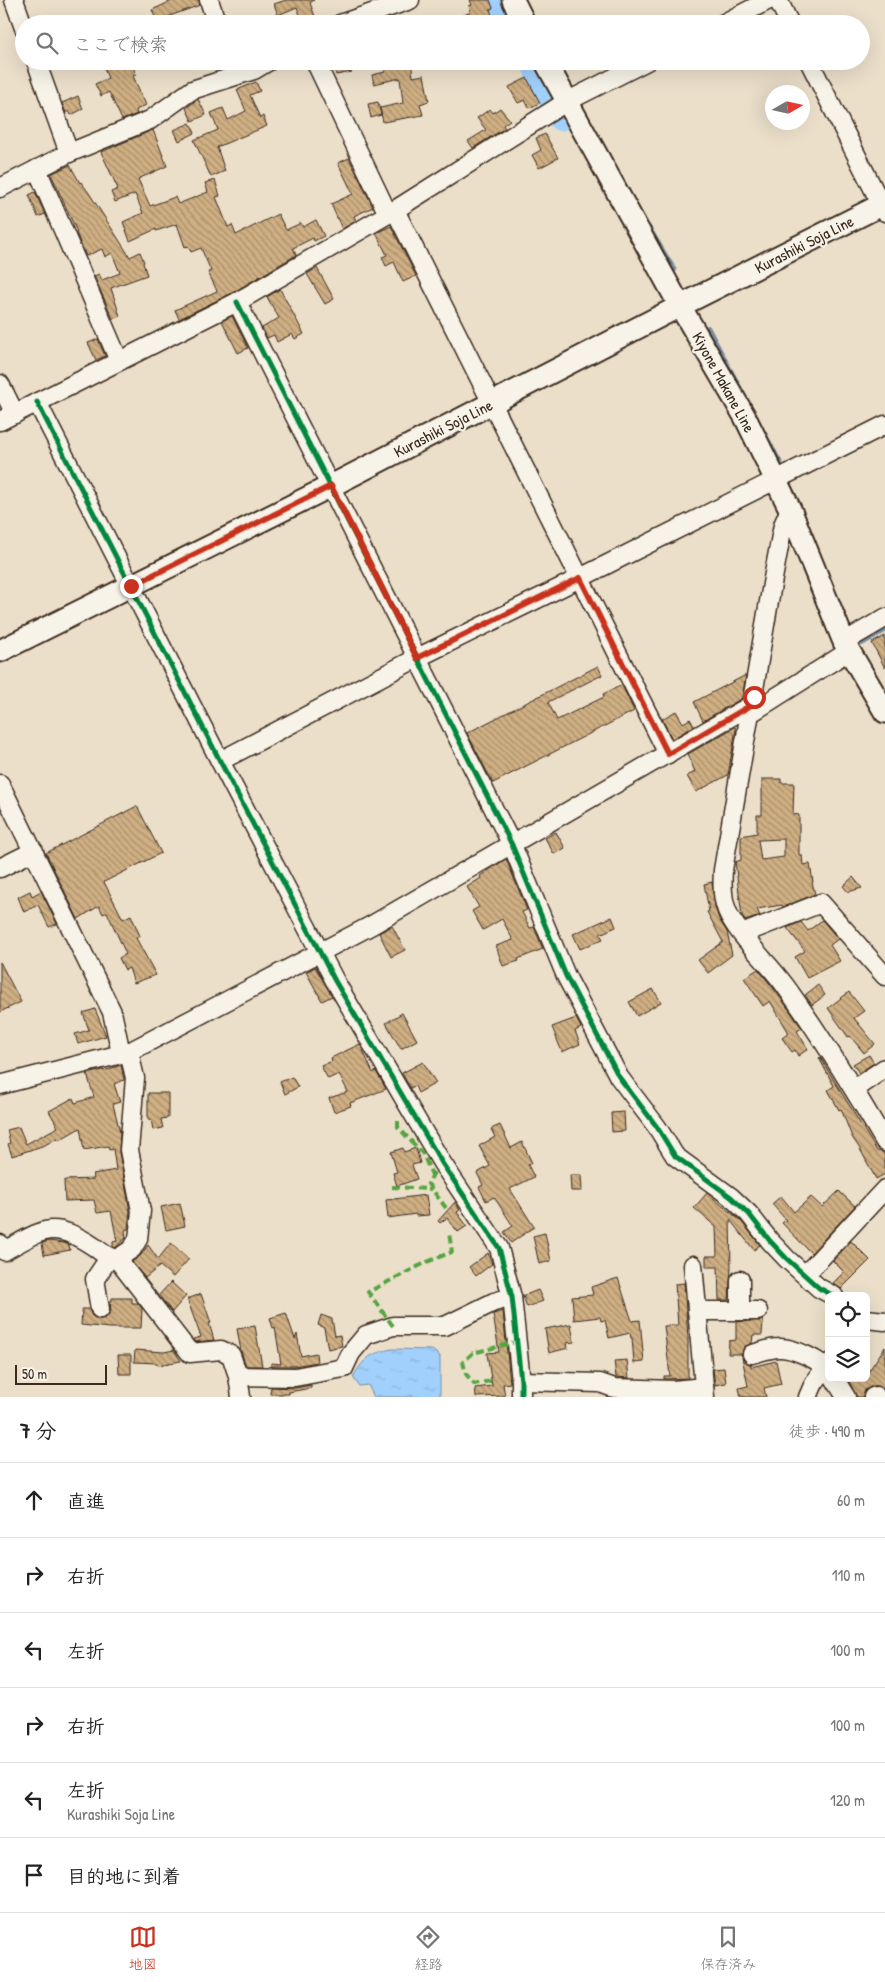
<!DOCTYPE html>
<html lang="ja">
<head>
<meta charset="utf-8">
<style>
	:root { --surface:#fff; --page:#f6f6f6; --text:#222; --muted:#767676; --line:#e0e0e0; --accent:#c8321e }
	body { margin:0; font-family:"Patrick Hand","Klee One",sans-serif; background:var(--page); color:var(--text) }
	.controls { position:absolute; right:15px; bottom:15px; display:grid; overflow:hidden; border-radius:8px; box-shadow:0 5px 20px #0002 }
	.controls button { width:45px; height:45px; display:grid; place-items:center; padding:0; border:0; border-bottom:1px solid var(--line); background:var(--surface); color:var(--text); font:25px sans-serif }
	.compass { position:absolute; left:765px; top:85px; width:45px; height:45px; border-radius:50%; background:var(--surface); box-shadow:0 5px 20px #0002; rotate:81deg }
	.scale { position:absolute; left:15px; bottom:12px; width:92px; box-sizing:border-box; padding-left:5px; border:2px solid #3b2a1e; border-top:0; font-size:14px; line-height:18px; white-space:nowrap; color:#3b2a1e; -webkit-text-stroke:4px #f7f3e8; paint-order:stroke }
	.stop { position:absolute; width:15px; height:15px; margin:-11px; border:4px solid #c8321e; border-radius:50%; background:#fff }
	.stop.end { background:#c8321e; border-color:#fff; box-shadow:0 1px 5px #0008 }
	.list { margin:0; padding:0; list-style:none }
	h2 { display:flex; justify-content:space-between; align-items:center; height:65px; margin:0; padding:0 20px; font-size:21px }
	h2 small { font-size:16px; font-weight:400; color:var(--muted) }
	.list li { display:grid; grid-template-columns:32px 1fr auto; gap:15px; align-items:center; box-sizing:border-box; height:75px; padding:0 20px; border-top:1px solid var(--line) }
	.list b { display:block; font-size:19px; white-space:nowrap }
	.list p { margin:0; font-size:16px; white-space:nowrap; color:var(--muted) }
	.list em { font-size:16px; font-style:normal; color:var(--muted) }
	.icon { flex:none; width:28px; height:28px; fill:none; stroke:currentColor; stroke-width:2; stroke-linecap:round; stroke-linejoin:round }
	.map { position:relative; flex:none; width:885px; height:1397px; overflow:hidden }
	.search { position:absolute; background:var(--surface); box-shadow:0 5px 20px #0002; left:15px; right:15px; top:15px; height:55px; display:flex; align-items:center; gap:12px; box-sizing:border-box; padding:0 18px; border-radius:28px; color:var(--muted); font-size:19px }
	.sheet { height:515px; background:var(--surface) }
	nav { display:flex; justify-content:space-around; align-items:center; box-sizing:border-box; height:70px; border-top:1px solid var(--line); background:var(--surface); font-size:14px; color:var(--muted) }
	nav a { display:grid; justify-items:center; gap:2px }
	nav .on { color:var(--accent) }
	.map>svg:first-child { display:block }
	.water { fill:url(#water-ripples); stroke:#788ea3 }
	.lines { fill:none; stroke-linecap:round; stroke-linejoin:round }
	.stream { stroke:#788ea3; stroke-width:4 }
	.river { stroke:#a1d0fc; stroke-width:22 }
	.building { fill:url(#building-back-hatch); stroke:#3b2a1e; fill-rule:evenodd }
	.minor-casing { stroke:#3b2a1e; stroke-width:21 }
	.major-casing { stroke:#3b2a1e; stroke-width:25 }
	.minor { stroke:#f7f3e8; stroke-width:18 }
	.major { stroke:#f7f3e8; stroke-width:21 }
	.quiet { stroke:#54a441; stroke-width:4; stroke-dasharray:8 4; stroke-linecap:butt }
	.cycleway-casing { stroke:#f7f3e8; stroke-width:8 }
	.cycleway { stroke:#00873e; stroke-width:5 }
	.route { stroke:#c8321e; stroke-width:6 }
	.labels { text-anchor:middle; stroke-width:4.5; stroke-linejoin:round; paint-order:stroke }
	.street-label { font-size:16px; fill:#3b2a1e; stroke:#f7f3e8 }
</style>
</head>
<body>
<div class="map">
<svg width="885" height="1397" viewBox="0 0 885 1397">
	<defs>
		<pattern id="water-ripples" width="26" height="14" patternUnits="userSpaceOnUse" patternTransform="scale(1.25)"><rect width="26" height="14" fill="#a1d0fc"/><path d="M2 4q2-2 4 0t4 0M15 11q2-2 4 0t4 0" fill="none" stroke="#8cb3d8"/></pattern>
		<pattern id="building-back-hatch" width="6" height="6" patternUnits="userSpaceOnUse" patternTransform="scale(1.25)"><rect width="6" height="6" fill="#cfaf83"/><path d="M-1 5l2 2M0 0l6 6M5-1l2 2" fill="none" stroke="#a98f6b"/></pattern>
	</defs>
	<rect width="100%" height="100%" fill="#ebdfca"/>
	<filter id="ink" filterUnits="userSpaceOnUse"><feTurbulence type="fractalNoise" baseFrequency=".02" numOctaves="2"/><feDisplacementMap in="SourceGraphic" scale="10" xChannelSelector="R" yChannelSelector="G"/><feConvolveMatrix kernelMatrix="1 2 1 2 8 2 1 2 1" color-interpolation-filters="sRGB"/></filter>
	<g filter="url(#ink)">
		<path class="water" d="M 392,1349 L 432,1350 L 440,1356 L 440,1397 L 374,1397 L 368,1385 L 359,1386 L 353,1377 C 364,1358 371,1353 392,1349 Z"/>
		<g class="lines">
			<g class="stream">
				<polyline points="560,120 562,119"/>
				<polyline points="649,227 675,270"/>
				<polyline points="708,327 749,404"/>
				<polyline points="757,419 781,463"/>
				<polyline points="862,644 885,631"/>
			</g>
			<g class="river">
				<polyline points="498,0 510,24"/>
				<polyline points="530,61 560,120"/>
			</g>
		</g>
		<g class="building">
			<polygon points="174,0 199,0 200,5 167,17 169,21 158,24 152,10"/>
			<polygon points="286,0 314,0 310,3 316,19 303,23 297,7 278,15 274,4"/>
			<polygon points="470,0 490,0 493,8 490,9 495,24 442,24 471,12 469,6 472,5"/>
			<polygon points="101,61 130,61 136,74 133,76 146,105 136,110 137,114 122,120 109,92 101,96 95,84 108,78"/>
			<polygon points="341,61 350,61 352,72 336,75 333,64"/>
			<polygon points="383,61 411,61 413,77 424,75 429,101 420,104 423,115 383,122 380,108 403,103 400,78 374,84 372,75 385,72"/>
			<polygon points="527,78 540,103 529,108 525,100 518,103 509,87"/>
			<polygon points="256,82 260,91 250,95 260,118 263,116 267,126 217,147 225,171 211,177 194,140 218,130 211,113 223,108 228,120 246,111 237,90"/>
			<polygon points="78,96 83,109 71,115 69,111 66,113 62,103"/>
			<polygon points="198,99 206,115 192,121 186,108"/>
			<polygon points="378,102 381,115 371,118 368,104"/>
			<polygon points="500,108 510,120 503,125 505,128 473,148 468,141 486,130 477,118 490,109 493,113"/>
			<polygon points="190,123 195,133 179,141 174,130"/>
			<polygon points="153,130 167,166 138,179 150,206 175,197 178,204 208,192 205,183 215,180 220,196 216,197 228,227 232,225 236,235 278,214 286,230 301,223 303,227 316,220 324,236 314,241 313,238 293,248 296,255 232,293 179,319 175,310 217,291 208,272 211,271 201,248 191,252 188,246 185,247 177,224 156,231 156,229 130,241 123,222 143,213 135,194 115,202 111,192 118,189 101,152"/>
			<polygon points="545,134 558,158 539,168 532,155 541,150 536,138"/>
			<polygon points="349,158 373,207 354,216 356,221 342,229 331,204 353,194 338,163"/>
			<polygon points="70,165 80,183 81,182 89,193 130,257 140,252 144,262 143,263 147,275 111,288 120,316 113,319 94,276 99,274 102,280 120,273 112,253 105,257 102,249 86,256 76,233 77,232 51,174"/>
			<polygon points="35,192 45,214 38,217 29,195"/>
			<polygon points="391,226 416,276 403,282 394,262 386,266 382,257 387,255 376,233"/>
			<polygon points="317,268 334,299 325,304 307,274"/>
			<polygon points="280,289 304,334 295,339 292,334 277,342 274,335 267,338 262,328 279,318 267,297"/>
			<polygon points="232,316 248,348 238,353 222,321"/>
			<polygon points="98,339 105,356 96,360 88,343"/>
			<polygon points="885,636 885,668 872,643"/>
			<polygon points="598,666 602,675 548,702 557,720 604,697 603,694 622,685 634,711 493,783 467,733"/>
			<polygon points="746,675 742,698 703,721 694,702"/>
			<polygon points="676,711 683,723 690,719 694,726 672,739 662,719"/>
			<polygon points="735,727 736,729 728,775 696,792 687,776 695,772 688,754"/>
			<path d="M 762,779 L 781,779 L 781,783 L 794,783 L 793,814 L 799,815 L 799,855 L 802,855 L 803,865 L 810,864 L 813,882 L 812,882 L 815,894 L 783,907 L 782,905 L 757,909 L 760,916 L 745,921 L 742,916 L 735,862 L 741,860 L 741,836 L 757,833 L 757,815 L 762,815 ZM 784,839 L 784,857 L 761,860 L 758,840 Z"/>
			<polygon points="137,806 161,853 104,882 123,919 131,915 140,936 136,938 156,975 134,983 129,968 125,970 119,958 126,954 107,912 103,914 99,906 78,919 46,853"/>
			<polygon points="556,832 565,848 554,854 545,838"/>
			<polygon points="506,859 527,910 522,912 530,928 534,927 543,949 518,959 519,961 503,966 496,946 513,940 502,919 483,930 472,911 479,907 467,887 481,878 480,876"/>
			<polygon points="853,877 862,888 848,892 843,886"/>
			<polygon points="712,882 715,907 719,919 727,932 732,955 708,973 698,960 723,942 707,912 709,911 704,884"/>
			<polygon points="30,891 32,896 41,891 57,924 49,927 38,905 24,912 18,897"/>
			<polygon points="612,917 616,927 600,934 603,939 580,949 573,934"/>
			<polygon points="822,920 838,939 830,945 840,961 807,978 795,957 805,951 787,928 801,922 808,931"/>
			<polygon points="392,926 405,950 391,957 379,933"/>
			<polygon points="0,962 21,1002 0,1012"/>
			<polygon points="315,967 332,996 322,1001 306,972"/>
			<polygon points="758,969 777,993 802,1028 797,1031 808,1049 798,1056 795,1050 792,1052 782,1038 789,1033 770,1001 763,1006 744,978"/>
			<polygon points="818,985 825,995 812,1005 805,995"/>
			<polygon points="653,989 661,1002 637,1016 629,1002"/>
			<polygon points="849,992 864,1011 854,1018 875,1044 864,1053 850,1036 848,1037 828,1008"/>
			<polygon points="95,1009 106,1036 78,1044 75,1034 89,1030 83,1013"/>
			<polygon points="402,1013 417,1040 401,1049 386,1023"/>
			<polygon points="576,1018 581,1028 575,1031 580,1044 562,1052 552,1027"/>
			<polygon points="360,1044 373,1073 376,1071 386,1089 350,1103 351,1106 334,1112 329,1098 348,1092 339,1074 328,1079 321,1066 332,1061 331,1058"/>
			<polygon points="869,1055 874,1063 859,1073 853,1064"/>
			<polygon points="820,1057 877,1151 883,1152 885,1156 885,1174 876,1179 860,1149 852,1137 841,1109 839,1110 828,1090 834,1086 819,1058"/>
			<polygon points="423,1062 436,1083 418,1093 415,1086 410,1088 402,1073"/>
			<polygon points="121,1065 124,1080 114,1084 120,1102 113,1104 120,1132 119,1152 130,1211 128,1229 125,1230 126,1238 115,1248 113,1247 113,1242 117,1241 111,1211 97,1213 94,1200 65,1201 64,1182 65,1180 94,1179 93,1174 116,1170 113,1149 109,1150 108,1146 84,1150 80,1128 59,1140 57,1138 45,1145 12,1156 8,1144 10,1143 7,1130 19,1127 26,1144 58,1127 49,1111 73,1098 75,1103 94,1097 87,1074 103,1070 104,1071"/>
			<polygon points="292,1077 298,1087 285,1094 280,1082"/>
			<polygon points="148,1093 168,1093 168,1118 161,1119 163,1128 153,1130 151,1119 148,1119"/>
			<polygon points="624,1112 625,1131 612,1132 611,1113"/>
			<polygon points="500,1125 511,1148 522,1142 532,1163 528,1165 534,1177 510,1189 534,1227 511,1243 504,1232 513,1226 494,1197 486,1201 479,1187 483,1185 477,1173 490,1166 479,1146 495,1137 491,1129"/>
			<polygon points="403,1148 404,1152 416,1148 420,1163 412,1165 417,1179 397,1186 393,1173 397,1172 391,1152"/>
			<polygon points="570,1175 581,1175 582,1191 571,1191"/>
			<polygon points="839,1191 855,1206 811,1253 782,1223 786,1220 772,1204 781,1196 794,1212 811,1197 822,1207"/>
			<polygon points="707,1193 741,1221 760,1245 754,1250 730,1220 731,1267 729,1300 719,1300 718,1267 706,1267 706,1256 717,1256 716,1227 694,1208"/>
			<polygon points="426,1195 429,1215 416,1216 416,1214 388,1218 386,1200"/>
			<polygon points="455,1202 460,1210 457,1212 467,1226 458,1232 447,1218 440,1223 438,1221"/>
			<polygon points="180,1203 185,1226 166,1230 161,1207"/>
			<polygon points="545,1233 551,1261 539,1264 533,1236"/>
			<polygon points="49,1241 64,1243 69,1245 70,1250 44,1255 42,1243"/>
			<polygon points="851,1241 870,1260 841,1289 833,1283 844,1272 833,1261"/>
			<polygon points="171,1243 189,1259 173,1277 160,1266 145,1278 132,1262 141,1255 148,1245 158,1259"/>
			<polygon points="488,1253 492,1264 476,1276 469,1267"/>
			<polygon points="618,1278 632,1321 640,1320 644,1362 634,1363 632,1338 631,1338 630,1333 609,1338 605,1320 601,1321 600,1317 574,1320 572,1297 593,1295 591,1287"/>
			<polygon points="171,1282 186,1296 172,1312 159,1295"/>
			<polygon points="684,1283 688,1338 688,1378 664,1379 664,1376 670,1376 664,1326 678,1325 675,1284"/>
			<polygon points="538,1290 543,1301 527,1307 523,1296"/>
			<polygon points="201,1294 211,1323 209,1323 214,1340 195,1342 193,1339 201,1337 187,1299"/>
			<polygon points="112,1298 132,1298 132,1303 138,1303 142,1309 141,1328 110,1328 81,1325 82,1309 89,1309 92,1316 97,1319 102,1319 107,1317 111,1311 110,1301 112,1301"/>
			<polygon points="503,1311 510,1383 503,1384 505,1396 476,1397 475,1388 492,1386 487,1353 499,1352 493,1314"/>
			<polygon points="286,1313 295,1339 297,1334 301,1356 316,1353 317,1362 294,1366 271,1366 271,1363 281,1364 275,1327 273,1328 270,1318"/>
			<polygon points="321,1315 332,1319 335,1336 340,1335 342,1346 328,1349 324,1328 318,1325"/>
			<polygon points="763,1320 762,1335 753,1335 752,1343 744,1347 742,1356 741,1354 728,1354 729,1341 736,1340 736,1322"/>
			<polygon points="571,1324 574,1342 567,1343 568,1348 549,1353 545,1329"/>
			<polygon points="255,1326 262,1366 246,1366 241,1351 237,1329"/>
			<polygon points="885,1347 885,1391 879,1386 873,1386 865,1390 863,1397 857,1397 848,1380 866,1378 866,1375"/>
			<polygon points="135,1350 164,1352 174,1350 181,1361 158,1365 157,1363 134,1362"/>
			<polygon points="118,1355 131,1355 131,1374 119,1374"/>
			<polygon points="742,1357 745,1362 751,1364 751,1367 776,1361 781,1384 764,1388 766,1397 741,1397 739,1388 748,1386"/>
			<polygon points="627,1360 629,1378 616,1377 614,1361"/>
			<polygon points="724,1368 726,1383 715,1385 713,1369"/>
			<polygon points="311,1385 311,1388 289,1392 289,1394 270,1394 271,1387 295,1388"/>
		</g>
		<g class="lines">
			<defs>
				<g id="minor">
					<polyline points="14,0 24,28"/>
					<polyline points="209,0 217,24"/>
					<polyline points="778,0 790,24"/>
					<polyline points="340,24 410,0"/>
					<polyline points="722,24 769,0"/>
					<polyline points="36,61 69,153"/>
					<polyline points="315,61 388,214"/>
					<polyline points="809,61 885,212"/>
					<polyline points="37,169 119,361"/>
					<polyline points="0,188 69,153 150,120 192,90 254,70 269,61"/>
					<polyline points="395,210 668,754"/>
					<polyline points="237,302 512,845 566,976 619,1077 657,1127 675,1156 731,1197 749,1214 770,1241 787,1259 819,1288 834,1296"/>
					<polyline points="0,384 15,414"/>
					<polyline points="37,402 220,761 335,981 442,1163 499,1248 512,1297 521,1381 521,1397"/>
					<polyline points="0,421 237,302 395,210 566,102 647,61"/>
					<path d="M 790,509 L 783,525 L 772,584 L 723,870 C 722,886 722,901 729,915 C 743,941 769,963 786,987 C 822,1037 854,1089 885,1142"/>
					<polyline points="844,642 885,618"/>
					<polyline points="751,713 849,651"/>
					<polyline points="220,761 417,658 580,578 885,425"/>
					<polyline points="0,784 112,1012 121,1053"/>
					<polyline points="0,868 34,851"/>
					<polyline points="742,934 821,903 885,976"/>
					<polyline points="0,1085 129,1052 372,925 753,704"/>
					<polyline points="854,1089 885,1068"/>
					<path d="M 0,1244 L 4,1251 C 43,1230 52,1219 93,1246 C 102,1252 107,1258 117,1259 L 132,1249 L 138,1239 L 141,1211 L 129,1150 L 135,1078 L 129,1052"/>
					<polyline points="117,1259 190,1353 221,1350 231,1355 238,1376 295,1377 344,1368 351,1353 366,1335 393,1326 445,1326 494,1302 512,1297"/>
					<polyline points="693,1265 705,1397"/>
					<polyline points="805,1275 885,1189"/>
					<polyline points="100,1309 95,1279 109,1258"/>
					<polyline points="697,1311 758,1311"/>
					<polyline points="740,1311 740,1280"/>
					<polyline points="866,1319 885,1321"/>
					<path d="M 752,1354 C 760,1352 770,1348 779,1348 C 792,1347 822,1361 829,1371"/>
					<polyline points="238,1376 241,1397"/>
					<polyline points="834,1378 846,1397"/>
					<polyline points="521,1381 600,1383 614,1388 673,1390 704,1387"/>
					<polyline points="808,1397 814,1383 829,1363"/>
					<polyline points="873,1397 876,1396"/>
				</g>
				<g id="major">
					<polyline points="513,0 525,24"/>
					<polyline points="545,61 680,306 745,417 790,509 844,642 885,712"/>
					<polyline points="0,651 331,486 680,306 885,203"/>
				</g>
			</defs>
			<use href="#minor" class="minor-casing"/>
			<use href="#major" class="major-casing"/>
			<use href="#minor" class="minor"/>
			<use href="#major" class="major"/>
			<g class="quiet">
				<polyline points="398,1121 398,1127 423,1154 432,1175"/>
				<polyline points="434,1172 428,1184 446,1208"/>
				<polyline points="392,1187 431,1189"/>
				<polyline points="393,1326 368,1292 427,1262 452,1252 449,1233"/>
				<polyline points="491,1381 474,1384 466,1374 463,1362 473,1353 517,1342"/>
			</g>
			<defs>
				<g id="cycleway">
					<polyline points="237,302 512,845 566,976 619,1077 657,1127 675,1156 731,1197 749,1214 770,1241 787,1259 819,1288 834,1296"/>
					<polyline points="37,402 220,761 335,981 442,1163 499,1248 512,1297 521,1381 521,1397"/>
				</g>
			</defs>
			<use href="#cycleway" class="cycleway-casing"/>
			<use href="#cycleway" class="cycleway"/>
		</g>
	</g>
	<g class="lines" filter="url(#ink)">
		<polyline class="route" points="131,586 331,486 417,658 580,578 668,754 753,704 754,697"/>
	</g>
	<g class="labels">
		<g class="street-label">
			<text transform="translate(804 244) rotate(-27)" y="6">Kurashiki Soja Line</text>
			<text transform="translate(724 382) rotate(61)" y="6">Kiyone Makane Line</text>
			<text transform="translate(443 428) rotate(-27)" y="6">Kurashiki Soja Line</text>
		</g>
	</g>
</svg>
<div class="controls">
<button><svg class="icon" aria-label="locate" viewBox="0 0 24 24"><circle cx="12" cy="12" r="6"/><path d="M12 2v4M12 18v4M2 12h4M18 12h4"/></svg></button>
<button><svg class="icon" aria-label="layers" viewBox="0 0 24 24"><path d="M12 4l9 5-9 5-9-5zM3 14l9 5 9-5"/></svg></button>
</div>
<svg class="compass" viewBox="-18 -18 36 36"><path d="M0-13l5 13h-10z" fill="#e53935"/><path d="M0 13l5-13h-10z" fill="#767676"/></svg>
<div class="scale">50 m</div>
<div class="stop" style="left:754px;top:697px"></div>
<div class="stop end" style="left:131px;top:586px"></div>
<div class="search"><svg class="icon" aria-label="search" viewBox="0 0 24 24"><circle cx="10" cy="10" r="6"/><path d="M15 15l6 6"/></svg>ここで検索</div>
</div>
<section class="sheet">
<h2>7 分<small>徒歩 · 490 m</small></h2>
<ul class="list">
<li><svg class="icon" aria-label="ahead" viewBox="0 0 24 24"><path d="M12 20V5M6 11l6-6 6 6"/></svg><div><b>直進</b></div><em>60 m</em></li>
<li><svg class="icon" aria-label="right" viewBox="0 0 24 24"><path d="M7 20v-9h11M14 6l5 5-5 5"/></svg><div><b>右折</b></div><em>110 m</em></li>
<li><svg class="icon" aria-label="left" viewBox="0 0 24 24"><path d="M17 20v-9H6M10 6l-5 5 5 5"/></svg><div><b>左折</b></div><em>100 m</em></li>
<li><svg class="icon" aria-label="right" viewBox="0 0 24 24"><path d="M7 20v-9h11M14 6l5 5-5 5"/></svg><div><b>右折</b></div><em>100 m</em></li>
<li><svg class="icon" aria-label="left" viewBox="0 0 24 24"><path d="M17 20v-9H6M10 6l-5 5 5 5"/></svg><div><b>左折</b><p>Kurashiki Soja Line</p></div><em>120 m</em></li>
<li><svg class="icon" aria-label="arrive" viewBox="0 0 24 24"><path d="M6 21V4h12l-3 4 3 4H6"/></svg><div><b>目的地に到着</b></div></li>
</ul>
</section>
<nav>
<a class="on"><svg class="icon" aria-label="map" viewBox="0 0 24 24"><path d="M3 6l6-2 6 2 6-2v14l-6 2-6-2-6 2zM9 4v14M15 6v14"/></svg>地図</a>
<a><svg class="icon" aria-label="directions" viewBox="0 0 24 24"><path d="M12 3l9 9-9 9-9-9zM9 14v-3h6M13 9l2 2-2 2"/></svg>経路</a>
<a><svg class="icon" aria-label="saved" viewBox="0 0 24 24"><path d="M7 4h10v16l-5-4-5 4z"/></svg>保存済み</a>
</nav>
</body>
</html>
